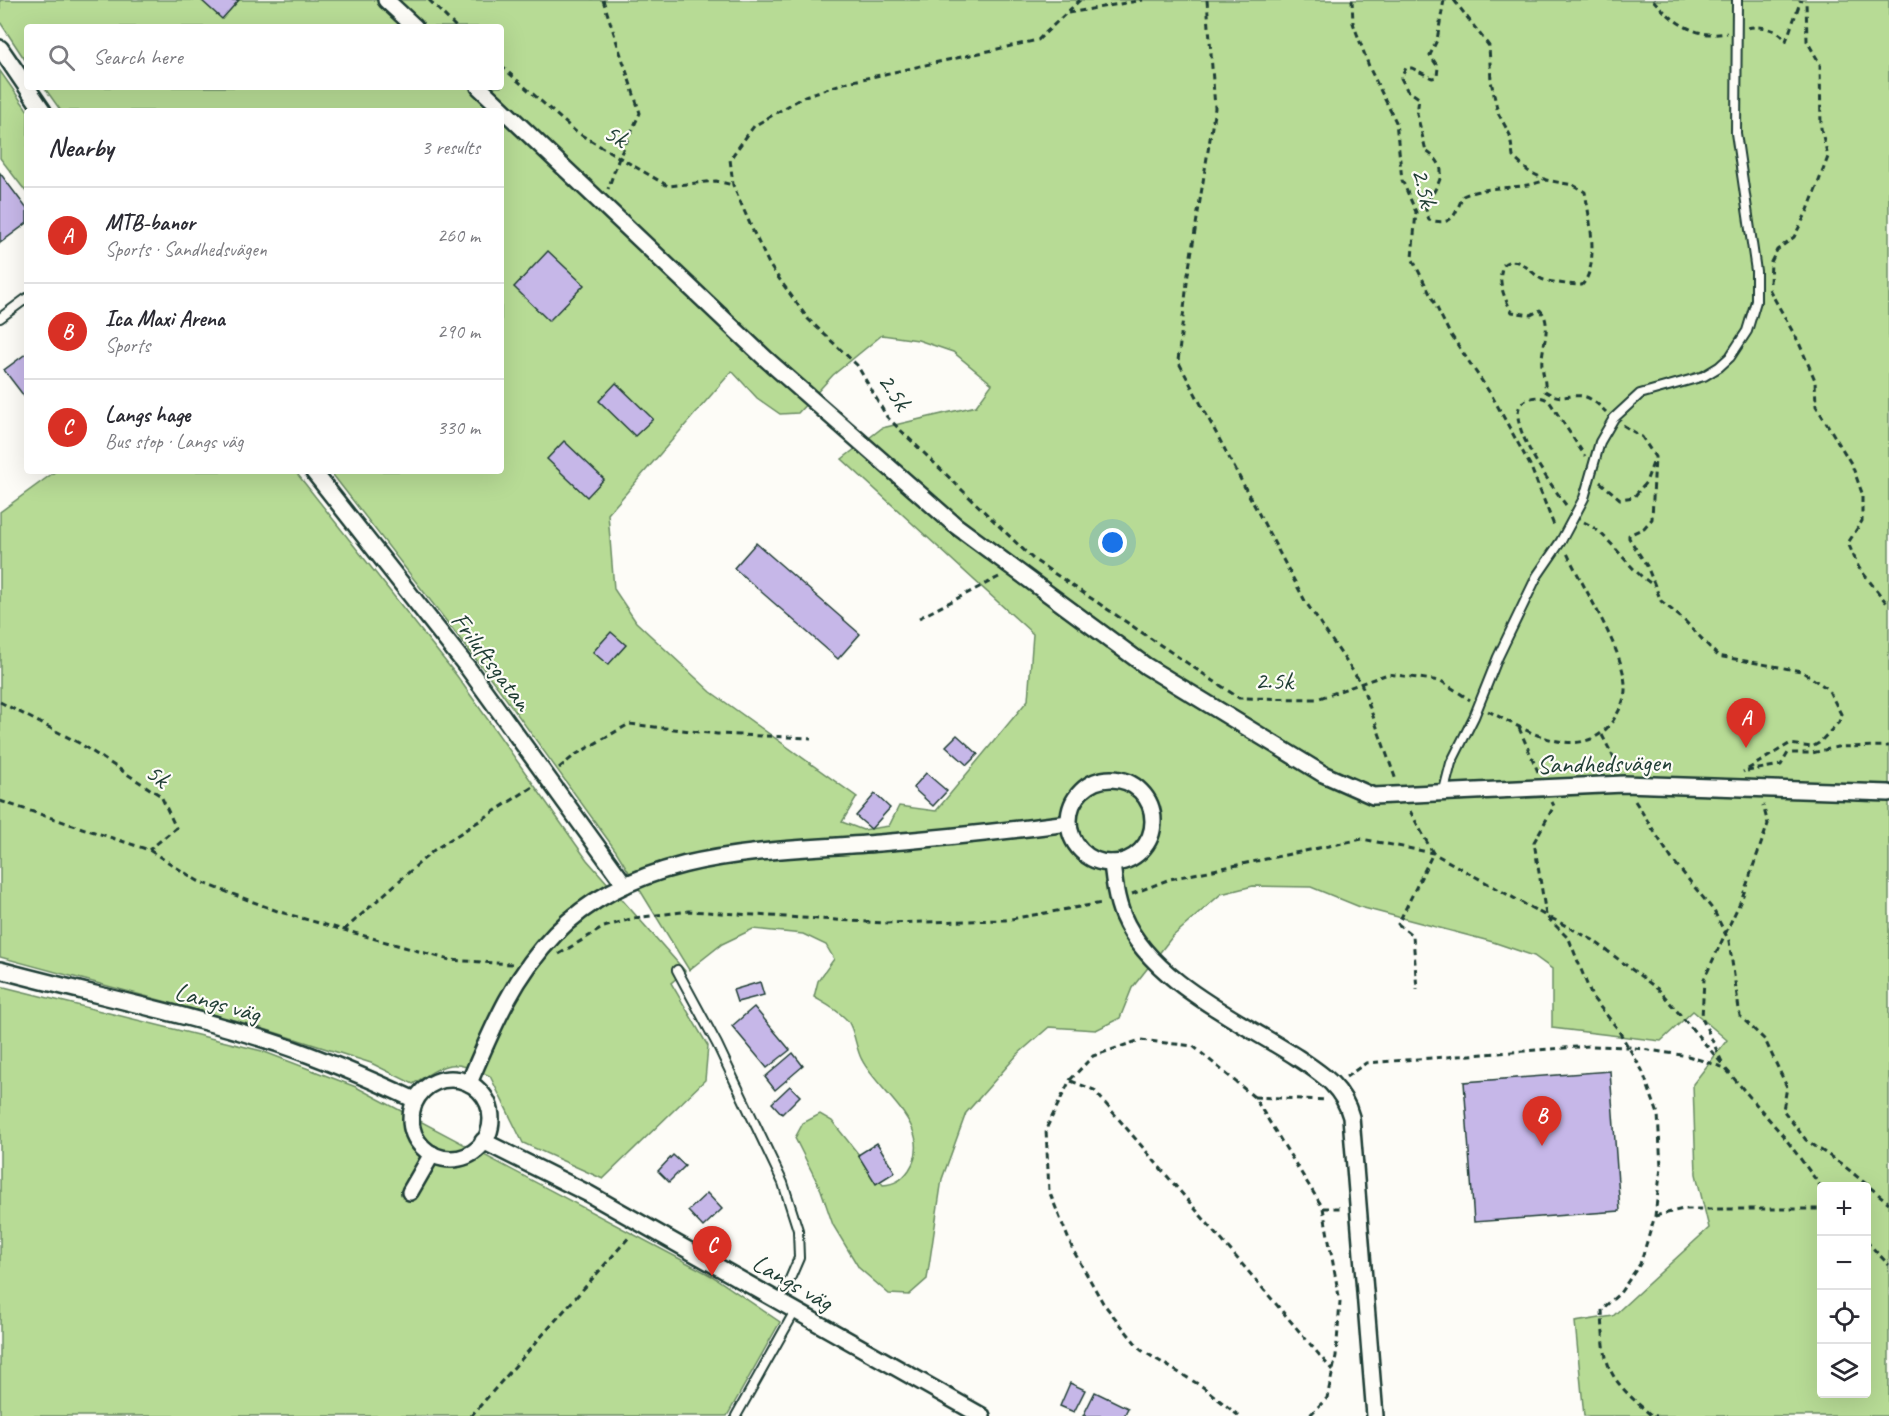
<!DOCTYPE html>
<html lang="en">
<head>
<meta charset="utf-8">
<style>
	:root { --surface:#fff; --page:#f7f7f7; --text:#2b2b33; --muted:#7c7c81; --line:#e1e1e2; --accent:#d93025 }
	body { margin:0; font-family:Caveat,sans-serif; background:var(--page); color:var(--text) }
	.controls { position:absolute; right:18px; bottom:18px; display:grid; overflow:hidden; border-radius:6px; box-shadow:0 6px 24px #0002 }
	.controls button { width:54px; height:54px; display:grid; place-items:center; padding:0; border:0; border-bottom:2px solid var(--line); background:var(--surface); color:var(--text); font:30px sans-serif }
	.you { position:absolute; left:1113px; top:543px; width:21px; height:21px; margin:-15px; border:4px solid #fff; border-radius:50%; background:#1a73e8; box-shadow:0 0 0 9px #1a73e833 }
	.badge { display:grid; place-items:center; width:39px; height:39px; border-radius:50%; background:var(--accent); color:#fff; font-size:20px; font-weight:700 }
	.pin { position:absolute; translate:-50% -50px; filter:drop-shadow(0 2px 3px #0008) }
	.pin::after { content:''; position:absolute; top:32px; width:21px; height:18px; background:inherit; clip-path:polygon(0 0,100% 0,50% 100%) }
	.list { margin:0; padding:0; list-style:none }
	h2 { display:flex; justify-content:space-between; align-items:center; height:78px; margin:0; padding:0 24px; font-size:26px }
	h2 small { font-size:20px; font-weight:400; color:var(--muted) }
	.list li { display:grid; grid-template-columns:39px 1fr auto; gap:18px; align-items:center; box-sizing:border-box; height:96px; padding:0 24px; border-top:2px solid var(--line) }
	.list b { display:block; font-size:22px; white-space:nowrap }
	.list p { margin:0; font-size:20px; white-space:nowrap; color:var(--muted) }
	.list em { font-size:20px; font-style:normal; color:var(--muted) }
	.icon { flex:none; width:33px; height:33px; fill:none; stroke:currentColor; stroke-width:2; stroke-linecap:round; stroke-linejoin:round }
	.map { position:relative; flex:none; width:1889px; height:1416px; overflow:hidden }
	.search { position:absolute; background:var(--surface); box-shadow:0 6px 24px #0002; left:24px; top:24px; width:480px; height:66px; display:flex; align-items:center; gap:15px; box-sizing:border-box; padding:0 21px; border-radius:6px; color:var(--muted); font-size:22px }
	.panel { position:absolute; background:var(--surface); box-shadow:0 6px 24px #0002; left:24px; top:108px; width:480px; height:366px; border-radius:6px }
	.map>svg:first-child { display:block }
	.green { fill:#b7db95; stroke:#6b8c64; stroke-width:1.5; fill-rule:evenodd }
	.building { fill:#c6b7e8; stroke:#1f3d34; stroke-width:1.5 }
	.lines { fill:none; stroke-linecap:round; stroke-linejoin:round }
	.service-casing { stroke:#1f3d34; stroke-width:12 }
	.minor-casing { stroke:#1f3d34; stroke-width:20 }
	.path { stroke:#1f3d34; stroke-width:3; stroke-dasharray:6 4.5; stroke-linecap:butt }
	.service { stroke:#fdfcf7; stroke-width:8 }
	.minor { stroke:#fdfcf7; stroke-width:15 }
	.labels { text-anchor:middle; stroke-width:4.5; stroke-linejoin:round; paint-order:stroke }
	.street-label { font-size:26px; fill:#1f3d34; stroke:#fdfcf7 }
</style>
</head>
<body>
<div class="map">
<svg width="1889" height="1416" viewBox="0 0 1889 1416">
	<rect width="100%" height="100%" fill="#fdfcf7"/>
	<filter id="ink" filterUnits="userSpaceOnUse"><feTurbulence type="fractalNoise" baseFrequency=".0167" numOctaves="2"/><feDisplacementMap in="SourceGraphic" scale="12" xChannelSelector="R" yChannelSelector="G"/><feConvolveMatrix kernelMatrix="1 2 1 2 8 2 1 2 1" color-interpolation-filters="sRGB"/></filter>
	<g filter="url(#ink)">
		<g class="green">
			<path d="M 0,0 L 1889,0 L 1889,1416 L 1584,1416 L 1575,1322 L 1613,1316 L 1709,1228 L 1696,1174 L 1693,1084 L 1727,1040 L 1693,1011 L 1661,1041 L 1552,1028 L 1552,969 L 1534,956 L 1493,942 L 1360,907 L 1311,887 L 1253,886 L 1221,894 L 1172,937 L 1132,988 L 1120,1018 L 1096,1030 L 1049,1027 L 1018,1054 L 966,1113 L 942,1179 L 927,1279 L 909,1295 L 889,1294 L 859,1268 L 833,1225 L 821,1190 L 795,1138 L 803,1123 L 820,1114 L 832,1121 L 883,1185 C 895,1184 902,1180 909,1170 C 937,1128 878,1092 862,1060 C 855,1048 855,1027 845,1018 C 836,1009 824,1003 814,997 L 818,981 L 834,959 L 826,945 L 803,934 L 753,929 L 722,944 L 689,970 L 616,851 L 499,689 L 330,471 L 501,471 L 501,111 L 61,111 L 44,87 L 501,87 L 501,27 L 27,27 L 27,63 L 0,22 ZM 882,335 L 918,340 L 953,352 L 992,384 L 976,406 L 882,428 L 842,459 L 1033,634 L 1028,700 L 936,811 L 899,806 L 889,826 L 863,830 L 842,822 L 857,797 L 711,692 L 636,622 L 614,589 L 608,514 L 732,371 L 757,398 L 780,414 L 798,413 L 833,375 ZM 1822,1186 L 1866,1186 L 1866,1394 L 1822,1394 Z"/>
			<polygon points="0,71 28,111 27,193 0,158"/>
			<path d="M 56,471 L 295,471 L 457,676 L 587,860 L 685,971 L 671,983 L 708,1046 L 705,1080 L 603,1179 L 523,1143 L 490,1076 C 450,1059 449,1061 413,1084 L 371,1063 L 245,1023 L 0,957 L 0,512 Z"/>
			<polygon points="0,986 262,1051 356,1087 712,1276 780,1322 727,1416 0,1416"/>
		</g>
		<g class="building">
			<polygon points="201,0 239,0 222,19"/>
			<polygon points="0,173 27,209 27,223 0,243"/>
			<polygon points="548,251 584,285 549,321 514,287"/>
			<polygon points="27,353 27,400 4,370"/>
			<polygon points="616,383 653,419 635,436 599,401"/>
			<polygon points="564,441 604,479 587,497 547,459"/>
			<polygon points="756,543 860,634 838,659 734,568"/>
			<polygon points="611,632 626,645 608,665 593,652"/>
			<polygon points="957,735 978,754 967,765 946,746"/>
			<polygon points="926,773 947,791 933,806 913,788"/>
			<polygon points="875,794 890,808 871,829 856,816"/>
			<polygon points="760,982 764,995 737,1002 733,990"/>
			<polygon points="754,1007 790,1050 767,1068 732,1026"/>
			<polygon points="793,1053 803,1066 775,1090 765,1077"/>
			<polygon points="1610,1071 1620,1211 1474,1222 1464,1082"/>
			<polygon points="790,1086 800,1096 782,1114 772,1103"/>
			<polygon points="877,1143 895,1172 876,1184 858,1155"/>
			<polygon points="673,1155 685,1166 669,1182 658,1171"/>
			<polygon points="707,1193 722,1209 703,1227 688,1211"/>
			<polygon points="1070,1383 1085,1390 1074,1412 1060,1406"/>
			<polygon points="1095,1392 1128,1408 1124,1416 1083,1416"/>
		</g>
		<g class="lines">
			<defs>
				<g id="service">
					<polyline points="0,318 27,298"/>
					<polyline points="1443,794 1451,763 1474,717 1498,657 1537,576 1561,541 1584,498 1600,442 1614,418 1640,394 1704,376 1719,367 1730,357 1747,331 1756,301 1756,271 1736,133 1737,0"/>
					<polyline points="677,970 717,1044 783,1183 798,1230 799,1258 780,1302"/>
					<polyline points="736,1416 795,1311"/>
				</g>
				<g id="minor">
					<polyline points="386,0 415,27"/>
					<polyline points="0,48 43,111"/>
					<polyline points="479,87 766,359 955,525 1146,666 1323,774 1373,796 1624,784 1889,793"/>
					<polyline points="313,471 468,668 625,885"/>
					<circle cx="1111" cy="821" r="42"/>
					<path d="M 1112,863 C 1114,881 1116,899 1123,916 C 1151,982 1241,1021 1298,1058 C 1322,1074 1343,1087 1351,1117 L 1375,1416"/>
					<path d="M 0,970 C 93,995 188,1014 279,1044 C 326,1060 370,1079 415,1100"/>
					<circle cx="451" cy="1119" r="40"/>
					<path d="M 469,1083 C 492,1029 513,977 555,934 C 638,848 769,852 879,843 C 943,838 1006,831 1069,823"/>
					<polyline points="483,1141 589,1194 982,1416"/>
					<polyline points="410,1192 432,1154"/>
				</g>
			</defs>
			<use href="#service" class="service-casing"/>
			<use href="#minor" class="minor-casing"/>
			<g class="path">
				<polyline points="429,0 456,27"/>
				<polyline points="603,0 640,113 619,158 608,189"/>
				<polyline points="1080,0 1038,40 844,83 805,96 754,126 730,159 733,185 753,231 770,266 808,319 857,365 887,417 1033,559 1239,698 1317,699 1388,674 1441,681 1470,700"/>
				<polyline points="1207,0 1215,108 1188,274 1178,361 1305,601 1361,683 1396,780"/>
				<polyline points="1352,0 1353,23 1370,69 1396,122 1402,180 1416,212 1412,258 1449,332 1492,396 1530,465 1555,528"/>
				<path d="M 1444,0 L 1437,40 L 1430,55 L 1438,67 L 1437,77 L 1432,78 L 1412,68 L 1406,68 L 1401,78 L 1407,90 L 1419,98 L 1417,114 L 1426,151 C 1453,169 1438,184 1425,206 L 1429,220 C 1454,226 1454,216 1463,196 C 1490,184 1518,191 1546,180"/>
				<path d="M 1454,0 L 1489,46 L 1491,81 L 1498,113 L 1510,135 L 1513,157 L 1528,171 L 1546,180 L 1573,185 L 1585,192 C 1589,216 1600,266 1582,285 C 1571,285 1555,283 1544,280 C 1532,276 1519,252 1503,265 C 1497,281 1504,298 1512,312 L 1531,315 L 1540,310 C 1554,324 1540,349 1542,366 C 1543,375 1546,382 1545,391 C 1562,402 1568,394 1582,396 C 1591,397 1600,406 1606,412"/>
				<path d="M 1653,0 C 1673,22 1696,39 1727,33"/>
				<polyline points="1068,13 1143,0"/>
				<path d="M 1748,28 C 1759,25 1780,29 1786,41 L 1801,0"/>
				<polyline points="501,66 576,132 668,186 716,181 733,185"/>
				<polyline points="1770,283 1771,262 1777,250 1794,237 1808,210 1828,157 1821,128 1820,64 1807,41 1806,0"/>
				<polyline points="1769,289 1799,343 1815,380 1816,406 1852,465 1862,493 1862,521 1848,543 1859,568 1889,606"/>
				<polyline points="1623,425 1642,437 1655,457 1652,519 1644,528 1629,535 1629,538 1647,566 1661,601 1684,620 1718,656 1801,671 1828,689 1841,714 1839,722 1819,743 1812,747 1789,744 1743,772"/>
				<polyline points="1600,482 1620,499 1634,497 1646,482 1653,463"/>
				<path d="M 1566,505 C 1555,490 1497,414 1526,400 C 1534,396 1542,396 1549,401 L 1585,456"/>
				<path d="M 1584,522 C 1611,535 1626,568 1652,584"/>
				<polyline points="919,618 999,577"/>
				<polyline points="0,702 79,743 161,796 176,828 149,850"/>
				<path d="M 1488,711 C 1526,730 1580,765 1612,722 C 1620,710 1626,699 1625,684 C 1622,647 1583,588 1567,553"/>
				<polyline points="1519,728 1539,774"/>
				<polyline points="1602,735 1619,768"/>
				<polyline points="559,768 575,755 629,724 717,734 811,738"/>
				<polyline points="1747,771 1781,765 1788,753 1812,753 1837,747 1889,746"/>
				<polyline points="0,801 149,850 198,881 280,912 450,960 512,964"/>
				<polyline points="1635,801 1671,858 1714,911 1729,941 1740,1016 1765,1040 1787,1087 1783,1110 1806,1140 1843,1165 1889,1203"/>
				<polyline points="1410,811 1433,853 1398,924 1413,936 1417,990"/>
				<path d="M 1132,894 L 1170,879 L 1362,839 L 1433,853 L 1546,916 L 1569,939 L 1592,997 L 1617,1028 L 1642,1070 L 1658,1114 L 1661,1167 L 1655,1216 L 1640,1264 L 1620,1293 L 1602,1309 C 1604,1368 1605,1375 1651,1415 L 1657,1416"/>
				<polyline points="1546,915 1534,842 1554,806 1552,802"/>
				<polyline points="1551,918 1593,940 1659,990 1724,1066"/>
				<polyline points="344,930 434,850 534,786"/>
				<polyline points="559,954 604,927 634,918 689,911 884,923 1005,920 1102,903"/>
				<polyline points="1722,1062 1702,1018 1704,979 1742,898 1768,824 1763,805"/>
				<polyline points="1346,1077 1366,1063 1590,1046 1629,1047 1688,1056 1725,1068 1785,1138 1822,1188"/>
				<polyline points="1071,1081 1094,1090 1333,1371"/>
				<polyline points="1254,1097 1327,1100"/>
				<polyline points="1323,1208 1342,1208"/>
				<polyline points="1655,1216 1683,1209 1822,1209"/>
				<polyline points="1866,1241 1889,1265"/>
				<polyline points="471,1416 631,1235"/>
				<polyline points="1239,1416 1203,1387 1141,1350 1103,1303 1073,1250 1049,1191 1046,1129 1070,1080 1093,1056 1140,1040 1193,1046 1254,1097 1323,1208 1340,1302 1336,1356 1327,1398 1309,1416"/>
			</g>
			<use href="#service" class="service"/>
			<use href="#minor" class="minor"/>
		</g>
	</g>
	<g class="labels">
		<g class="street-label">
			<text transform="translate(616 135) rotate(30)" y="9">5k</text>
			<text transform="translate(1425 187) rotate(76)" y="9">2.5k</text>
			<text transform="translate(895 391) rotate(56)" y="9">2.5k</text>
			<text transform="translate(492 661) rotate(53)" y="9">Friluftsgatan</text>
			<text transform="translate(1274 680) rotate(1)" y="9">2.5k</text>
			<text transform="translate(1604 763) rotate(-1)" y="9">Sandhedsvägen</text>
			<text transform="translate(158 775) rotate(38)" y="9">5k</text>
			<text transform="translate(218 1002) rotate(16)" y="9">Langs väg</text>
			<text transform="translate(793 1282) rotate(30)" y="9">Langs väg</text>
		</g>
	</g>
</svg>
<div class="controls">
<button>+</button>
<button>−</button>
<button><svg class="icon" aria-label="locate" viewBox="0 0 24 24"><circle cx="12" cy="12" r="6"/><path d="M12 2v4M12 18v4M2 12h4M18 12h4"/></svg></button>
<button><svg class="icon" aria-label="layers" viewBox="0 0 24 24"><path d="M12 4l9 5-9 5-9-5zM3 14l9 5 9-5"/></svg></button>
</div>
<div class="you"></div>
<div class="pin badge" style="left:1746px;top:748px">A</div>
<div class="pin badge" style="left:1542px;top:1146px">B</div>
<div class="pin badge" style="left:712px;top:1276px">C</div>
<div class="search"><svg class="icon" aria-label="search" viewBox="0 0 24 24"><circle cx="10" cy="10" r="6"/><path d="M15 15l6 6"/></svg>Search here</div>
<section class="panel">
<h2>Nearby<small>3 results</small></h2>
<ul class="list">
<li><span class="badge">A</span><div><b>MTB-banor</b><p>Sports · Sandhedsvägen</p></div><em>260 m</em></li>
<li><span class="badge">B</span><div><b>Ica Maxi Arena</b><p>Sports</p></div><em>290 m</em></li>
<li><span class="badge">C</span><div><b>Langs hage</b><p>Bus stop · Langs väg</p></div><em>330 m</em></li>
</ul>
</section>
</div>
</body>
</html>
